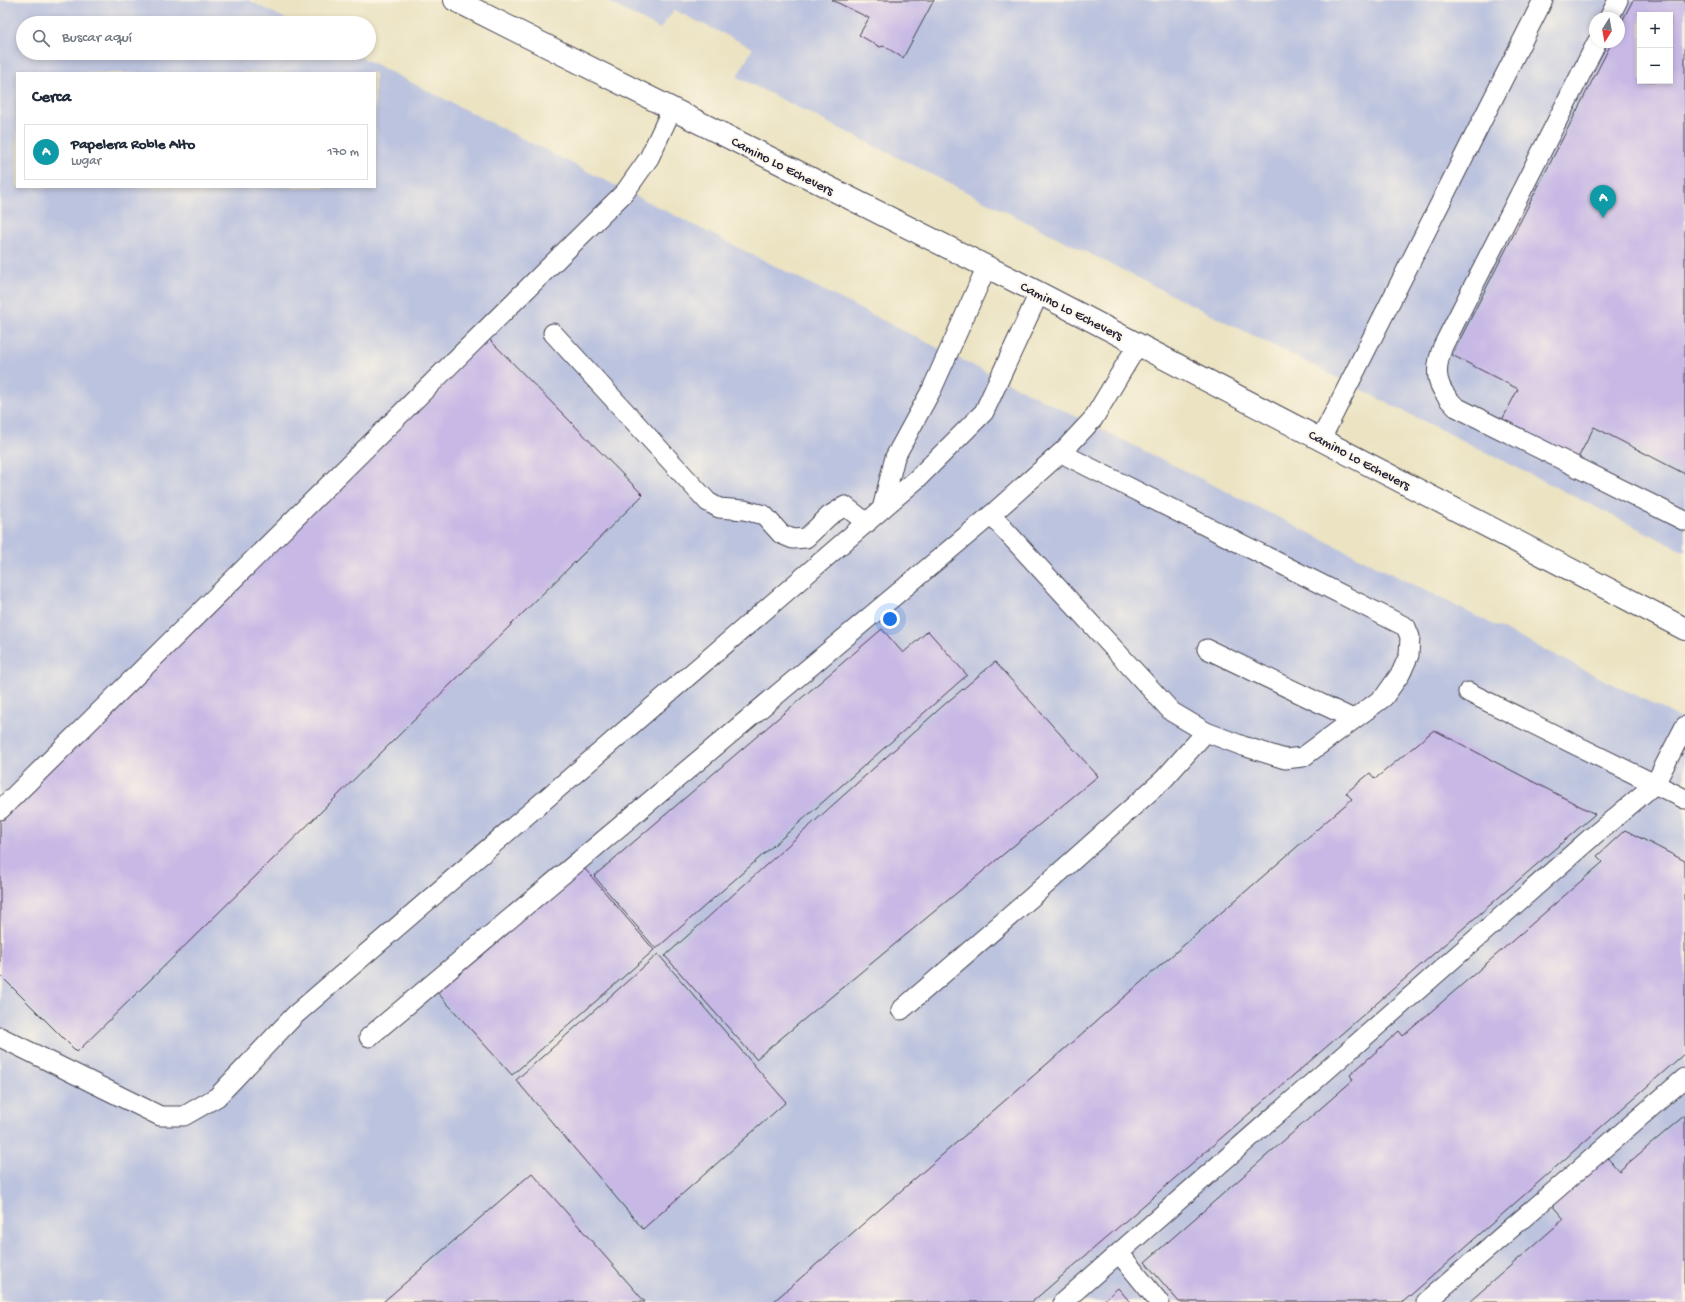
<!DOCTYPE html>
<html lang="es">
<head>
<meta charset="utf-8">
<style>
	:root { --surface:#fff; --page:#f6f6f7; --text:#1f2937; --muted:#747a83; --line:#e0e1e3; --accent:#db2777 }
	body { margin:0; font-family:"Gochi Hand",sans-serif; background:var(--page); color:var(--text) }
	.controls { position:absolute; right:12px; top:12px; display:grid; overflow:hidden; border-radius:0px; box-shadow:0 2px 6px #0003 }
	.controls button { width:36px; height:36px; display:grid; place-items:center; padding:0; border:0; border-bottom:1px solid var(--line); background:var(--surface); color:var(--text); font:20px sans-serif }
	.compass { position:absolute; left:1589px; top:12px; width:36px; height:36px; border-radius:50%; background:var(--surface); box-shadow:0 2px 6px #0003; rotate:191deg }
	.you { position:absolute; left:890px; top:619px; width:14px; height:14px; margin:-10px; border:3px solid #fff; border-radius:50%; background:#1a73e8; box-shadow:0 0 0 6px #1a73e833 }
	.badge { display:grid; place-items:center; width:26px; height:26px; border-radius:50%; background:var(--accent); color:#fff; font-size:13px; font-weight:700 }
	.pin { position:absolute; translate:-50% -33px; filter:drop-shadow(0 1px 2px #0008) }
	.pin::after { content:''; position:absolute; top:21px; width:14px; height:12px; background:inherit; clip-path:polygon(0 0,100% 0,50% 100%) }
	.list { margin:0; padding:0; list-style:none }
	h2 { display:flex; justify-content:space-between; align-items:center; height:52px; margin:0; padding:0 16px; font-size:17px }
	h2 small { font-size:13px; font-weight:400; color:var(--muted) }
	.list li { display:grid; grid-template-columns:26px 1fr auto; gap:12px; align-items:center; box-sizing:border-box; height:56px; margin:0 8px 8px; padding:0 8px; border:1px solid var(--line); border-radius:0px }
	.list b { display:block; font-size:15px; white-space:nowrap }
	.list p { margin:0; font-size:13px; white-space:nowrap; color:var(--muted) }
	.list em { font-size:13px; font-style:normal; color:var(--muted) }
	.icon { flex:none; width:22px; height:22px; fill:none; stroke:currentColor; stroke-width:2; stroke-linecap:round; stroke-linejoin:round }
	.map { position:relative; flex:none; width:1685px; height:1302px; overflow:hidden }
	.search { position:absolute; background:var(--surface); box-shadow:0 2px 6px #0003; left:16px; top:16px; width:360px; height:44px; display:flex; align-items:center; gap:10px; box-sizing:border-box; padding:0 14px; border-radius:22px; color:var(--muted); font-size:15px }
	.panel { position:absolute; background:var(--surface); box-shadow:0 2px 6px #0003; left:16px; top:72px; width:360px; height:116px; border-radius:0px }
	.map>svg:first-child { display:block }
	.industrial { fill:#bcc3de; fill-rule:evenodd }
	.building { fill:#c7b8e5; fill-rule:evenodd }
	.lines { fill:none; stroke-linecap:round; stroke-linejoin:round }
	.service-casing { stroke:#403f4f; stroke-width:21 }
	.secondary-casing { stroke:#403f4f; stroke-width:24 }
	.service { stroke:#fff; stroke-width:19 }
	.secondary { stroke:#fff; stroke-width:22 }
	.labels { text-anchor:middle; stroke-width:3.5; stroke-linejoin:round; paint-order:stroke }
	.street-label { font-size:14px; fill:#22223b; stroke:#fcf5e5 }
</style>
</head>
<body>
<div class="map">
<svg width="1685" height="1302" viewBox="0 0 1685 1302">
	<rect width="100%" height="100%" fill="#fcf5e5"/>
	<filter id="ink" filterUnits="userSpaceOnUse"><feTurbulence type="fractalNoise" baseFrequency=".025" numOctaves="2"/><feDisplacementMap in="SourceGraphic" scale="8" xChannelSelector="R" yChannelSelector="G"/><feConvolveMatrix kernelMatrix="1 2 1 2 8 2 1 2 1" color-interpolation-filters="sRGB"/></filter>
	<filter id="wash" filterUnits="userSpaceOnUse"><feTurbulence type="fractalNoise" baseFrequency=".012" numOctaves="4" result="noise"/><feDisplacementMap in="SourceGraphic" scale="16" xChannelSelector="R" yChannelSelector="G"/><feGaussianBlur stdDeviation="0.9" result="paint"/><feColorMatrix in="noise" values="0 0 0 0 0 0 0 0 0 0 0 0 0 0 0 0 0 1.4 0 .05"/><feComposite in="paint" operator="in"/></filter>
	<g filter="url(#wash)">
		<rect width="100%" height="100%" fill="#ebe3c2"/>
		<g class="industrial">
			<path d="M 0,0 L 248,0 L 294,23 L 23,23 L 23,53 L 353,53 L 888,323 L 1685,720 L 1685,1302 L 0,1302 ZM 17,73 L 375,73 L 375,187 L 17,187 Z"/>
			<path d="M 605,0 L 1685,0 L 1685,552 L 737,77 L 753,48 L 674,10 L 660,29 ZM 1640,15 L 1670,15 L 1670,81 L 1640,81 ZM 1595,18 L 1619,18 L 1619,42 L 1595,42 Z"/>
		</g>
		<g id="blocks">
			<g class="building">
				<polygon points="832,0 934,0 903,58 884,46 880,47 859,35 869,18"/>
				<path d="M 1633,0 L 1685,0 L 1685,474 L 1594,427 L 1575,464 L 1499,426 L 1518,389 L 1452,355 L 1612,42 L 1619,42 L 1619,27 ZM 1640,15 L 1670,15 L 1670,81 L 1640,81 Z"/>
				<polygon points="487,337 643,495 77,1052 0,975 0,816"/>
				<polygon points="882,629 903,653 928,631 967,675 656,949 594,876"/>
				<polygon points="995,662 1098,776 756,1059 665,956 945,704"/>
				<polygon points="1434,730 1595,814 1032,1302 773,1302 1352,799 1346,793 1370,773 1375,779"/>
				<polygon points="1625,830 1685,861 1685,1053 1403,1302 1179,1302 1145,1262 1353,1080 1350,1075 1399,1031 1403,1036 1603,862 1597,856"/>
				<polygon points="579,862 654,950 512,1075 435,990"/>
				<polygon points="658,954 786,1102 643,1229 516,1080"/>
				<polygon points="1685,1115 1685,1302 1469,1302 1564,1219 1550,1203 1604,1154 1619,1171"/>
				<polygon points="532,1173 645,1302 383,1302"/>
				<polygon points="1118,1288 1130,1302 1102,1302"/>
			</g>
		</g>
	</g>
	<g filter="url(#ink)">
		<use href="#blocks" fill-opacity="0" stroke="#403f4f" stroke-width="1"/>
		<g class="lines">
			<defs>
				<g id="service">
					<polyline points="1609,18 1618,0"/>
					<path d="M 1597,42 L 1443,346 C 1433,372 1436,388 1456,407 L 1685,521"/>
					<polyline points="553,333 708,502 719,508 744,510 764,515 781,534 793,539 806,538 829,516 845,506 867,523"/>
					<polyline points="1321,439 1543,0"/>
					<polyline points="882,509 895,457 932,389 987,266"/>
					<polyline points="991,515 1172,712 1206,732 1243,746 1285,759 1303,757 1384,697 1401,673 1409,655 1410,637 1406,627 1069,457 1065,449 1093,419 1138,344"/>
					<polyline points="1207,649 1353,719"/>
					<polyline points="1468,692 1685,799"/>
					<polyline points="0,810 625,192 649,158 672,109"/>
					<polyline points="901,1010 1032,897 1164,779 1206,732"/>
					<polyline points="0,1037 160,1116 184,1116 217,1097 295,1015 917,479 984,412 1039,293"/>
					<polyline points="369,1037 991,515 1065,449"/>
					<polyline points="1119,1253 1159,1302"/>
					<polyline points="1063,1302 1593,836 1655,784 1685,726"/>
					<polyline points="1426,1302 1685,1078"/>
				</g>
				<polyline id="secondary" points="455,0 1039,293 1685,629"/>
			</defs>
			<use href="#service" class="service-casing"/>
			<use href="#secondary" class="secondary-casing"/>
			<use href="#service" class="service"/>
			<use href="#secondary" class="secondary"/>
		</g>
	</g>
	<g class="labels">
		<g class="street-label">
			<text transform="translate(783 165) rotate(27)" y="5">Camino Lo Echevers</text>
			<text transform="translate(1072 310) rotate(27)" y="5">Camino Lo Echevers</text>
			<text transform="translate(1360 459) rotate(28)" y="5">Camino Lo Echevers</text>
		</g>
	</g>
</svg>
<div class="controls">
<button>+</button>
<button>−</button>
</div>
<svg class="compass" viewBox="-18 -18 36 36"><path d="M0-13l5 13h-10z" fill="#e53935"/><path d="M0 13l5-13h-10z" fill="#747a83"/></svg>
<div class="you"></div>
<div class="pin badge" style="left:1603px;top:218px;background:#0f9aa8">A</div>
<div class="search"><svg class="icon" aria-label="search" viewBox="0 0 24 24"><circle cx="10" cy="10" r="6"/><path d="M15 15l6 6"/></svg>Buscar aquí</div>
<section class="panel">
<h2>Cerca<small></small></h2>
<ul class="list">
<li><span class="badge" style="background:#0f9aa8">A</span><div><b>Papelera Roble Alto</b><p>Lugar</p></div><em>170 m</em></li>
</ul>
</section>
</div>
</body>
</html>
